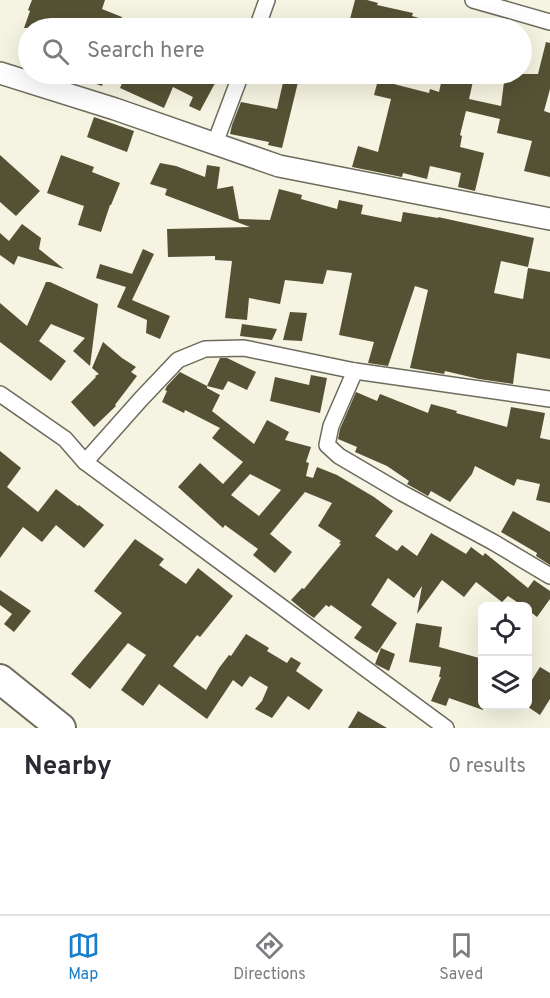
<!DOCTYPE html>
<html lang="en">
<head>
<meta charset="utf-8">
<style>
	:root { --surface:#fff; --page:#f7f7f7; --text:#2b2b33; --muted:#7c7c81; --line:#e1e1e2; --accent:#197fca }
	body { margin:0; font-family:Overpass,sans-serif; background:var(--page); color:var(--text) }
	.controls { position:absolute; right:18px; bottom:18px; display:grid; overflow:hidden; border-radius:9px; box-shadow:0 6px 24px #0002 }
	.controls button { width:54px; height:54px; display:grid; place-items:center; padding:0; border:0; border-bottom:2px solid var(--line); background:var(--surface); color:var(--text); font:30px sans-serif }
	.list { margin:0; padding:0; list-style:none }
	h2 { display:flex; justify-content:space-between; align-items:center; height:78px; margin:0; padding:0 24px; font-size:26px }
	h2 small { font-size:20px; font-weight:400; color:var(--muted) }
	.icon { flex:none; width:33px; height:33px; fill:none; stroke:currentColor; stroke-width:2; stroke-linecap:round; stroke-linejoin:round }
	.map { position:relative; flex:none; width:550px; height:728px; overflow:hidden }
	.search { position:absolute; background:var(--surface); box-shadow:0 6px 24px #0002; left:18px; right:18px; top:18px; height:66px; display:flex; align-items:center; gap:15px; box-sizing:border-box; padding:0 21px; border-radius:33px; color:var(--muted); font-size:22px }
	.sheet { height:186px; background:var(--surface) }
	nav { display:flex; justify-content:space-around; align-items:center; box-sizing:border-box; height:84px; border-top:2px solid var(--line); background:var(--surface); font-size:16px; color:var(--muted) }
	nav a { display:grid; justify-items:center; gap:3px }
	nav .on { color:var(--accent) }
	.map>svg:first-child { display:block }
	.building { fill:#555134; fill-rule:evenodd }
	.lines { fill:none; stroke-linecap:round; stroke-linejoin:round }
	.street-casing { stroke:#6d6b5c; stroke-width:18 }
	.secondary-casing { stroke:#6d6b5c; stroke-width:24 }
	.highway-casing { stroke:#6d6b5c; stroke-width:32 }
	.street { stroke:#fff; stroke-width:15 }
	.secondary { stroke:#fff; stroke-width:21 }
	.highway { stroke:#fff; stroke-width:28 }
</style>
</head>
<body>
<div class="map">
<svg width="550" height="728" viewBox="0 0 550 728">
	<rect width="100%" height="100%" fill="#f5f3e1"/>
	<g class="building">
		<polygon points="32,0 105,0 102,9 122,17 118,28 24,28 30,11 28,10"/>
		<polygon points="355,0 367,0 378,3 377,5 413,13 412,16 443,25 443,28 369,28 349,23"/>
		<polygon points="546,42 550,43 550,89 544,111 550,113 550,177 524,171 532,141 497,133 500,119 466,111 460,135 462,136 460,147 484,153 475,191 458,187 461,173 430,166 427,179 403,173 402,177 352,167 358,146 378,152 391,99 374,95 378,80 429,93 430,89 439,92 443,74 454,74 474,77 469,99 501,106 505,74 538,74"/>
		<polygon points="71,74 106,74 102,86 71,75"/>
		<polygon points="126,74 220,74 200,111 189,106 193,97 173,87 164,108 120,88"/>
		<polygon points="285,74 300,74 282,148 268,145 269,142 230,134 232,125 241,102 277,109"/>
		<polygon points="94,117 134,131 127,152 87,137"/>
		<polygon points="0,155 40,191 16,216 0,202"/>
		<polygon points="61,155 94,167 92,172 120,183 111,205 110,205 101,232 78,225 84,206 47,193"/>
		<polygon points="160,163 176,166 205,177 207,165 220,167 217,189 233,186 239,219 270,220 279,189 302,195 301,199 337,209 339,200 363,205 361,214 401,222 403,212 438,218 438,217 534,238 528,267 501,261 494,293 523,299 528,268 550,272 550,359 517,353 513,384 479,379 445,371 444,374 410,368 428,290 415,286 388,366 368,363 374,342 339,335 352,273 327,270 323,284 285,280 280,304 249,298 247,320 225,318 232,261 215,260 215,256 168,257 167,229 250,227 165,195 167,189 150,184"/>
		<polygon points="22,224 41,238 39,249 64,269 18,256 14,265 0,255 0,233 9,241"/>
		<polygon points="143,249 154,254 132,300 170,316 160,339 146,333 147,320 117,307 126,287 96,278 100,264 132,274"/>
		<polygon points="46,282 50,282 98,304 90,366 73,351 85,338 51,324 39,341 66,361 51,381 0,342 0,303 27,326"/>
		<polygon points="290,312 307,313 302,341 283,340"/>
		<polygon points="242,324 277,329 272,340 265,339 240,336"/>
		<polygon points="103,342 122,358 136,367 131,372 137,376 115,405 116,406 94,427 71,402 96,377 95,376 99,374 92,368"/>
		<path d="M 220,358 L 227,358 L 256,372 L 247,390 L 228,381 L 223,390 L 207,386 L 207,388 L 220,395 L 212,411 L 254,444 L 267,420 L 289,432 L 285,440 L 311,447 L 306,462 L 309,463 L 306,476 L 313,478 L 317,467 L 337,475 L 374,497 L 393,511 L 375,536 L 397,551 L 402,545 L 417,556 L 431,533 L 466,554 L 471,547 L 483,556 L 485,553 L 528,588 L 534,580 L 550,591 L 550,599 L 537,617 L 528,610 L 528,606 L 523,606 L 508,596 L 502,602 L 476,582 L 464,597 L 442,580 L 417,614 L 422,586 L 414,598 L 388,578 L 371,605 L 397,623 L 377,653 L 354,638 L 362,627 L 331,605 L 329,607 L 326,605 L 314,618 L 308,614 L 291,600 L 302,588 L 304,589 L 341,544 L 339,543 L 341,541 L 318,526 L 332,503 L 305,492 L 270,534 L 292,552 L 275,573 L 253,555 L 258,549 L 225,525 L 223,528 L 178,487 L 200,463 L 223,484 L 243,462 L 212,438 L 220,428 L 185,410 L 184,413 L 162,402 L 167,391 L 165,390 L 167,386 L 180,372 L 207,386 ZM 250,474 L 281,490 L 259,516 L 231,495 Z"/>
		<polygon points="311,375 327,378 320,413 270,401 275,377 309,385"/>
		<polygon points="356,392 377,401 380,394 428,413 431,404 457,411 456,413 507,427 511,407 545,413 540,438 550,440 550,503 536,500 540,484 517,479 514,486 475,466 472,474 450,502 431,491 428,496 407,484 409,481 387,466 355,452 357,447 338,439 340,429"/>
		<polygon points="0,451 21,468 7,487 38,512 56,489 78,506 79,505 104,525 84,548 56,525 42,542 23,527 0,558"/>
		<polygon points="513,511 550,532 550,565 536,556 537,553 501,532"/>
		<polygon points="135,539 164,559 159,565 186,584 198,568 233,596 200,637 197,635 173,666 206,690 219,668 229,655 231,656 246,634 269,648 267,651 287,663 291,657 301,663 296,671 323,690 309,710 288,696 272,718 255,709 262,701 268,687 250,676 242,687 233,680 207,719 159,684 143,706 121,690 146,655 128,643 90,689 71,674 122,613 94,591"/>
		<polygon points="0,590 31,611 14,632 4,624 12,614 0,605"/>
		<polygon points="416,623 442,627 439,647 483,659 483,710 449,698 446,706 431,701 441,677 439,677 441,667 409,662"/>
		<polygon points="381,648 395,654 389,671 375,664"/>
		<polygon points="540,667 550,673 550,699 540,715 528,707 528,686"/>
		<polygon points="358,711 387,728 348,728"/>
	</g>
	<g class="lines">
		<defs>
			<g id="street">
				<polyline points="473,0 550,22"/>
				<polyline points="257,28 267,0"/>
				<polyline points="215,143 241,74"/>
				<polyline points="355,371 244,348 205,349 178,360 141,399 85,462 446,728"/>
				<polyline points="0,394 65,439 85,462"/>
				<polyline points="550,399 355,371 331,426 327,445 339,456 402,493 493,542 550,576"/>
			</g>
			<polyline id="secondary" points="0,73 115,109 279,166 550,219"/>
			<polyline id="highway" points="0,679 61,728"/>
		</defs>
		<use href="#street" class="street-casing"/>
		<use href="#secondary" class="secondary-casing"/>
		<use href="#highway" class="highway-casing"/>
		<use href="#street" class="street"/>
		<use href="#secondary" class="secondary"/>
		<use href="#highway" class="highway"/>
	</g>
</svg>
<div class="controls">
<button><svg class="icon" aria-label="locate" viewBox="0 0 24 24"><circle cx="12" cy="12" r="6"/><path d="M12 2v4M12 18v4M2 12h4M18 12h4"/></svg></button>
<button><svg class="icon" aria-label="layers" viewBox="0 0 24 24"><path d="M12 4l9 5-9 5-9-5zM3 14l9 5 9-5"/></svg></button>
</div>
<div class="search"><svg class="icon" aria-label="search" viewBox="0 0 24 24"><circle cx="10" cy="10" r="6"/><path d="M15 15l6 6"/></svg>Search here</div>
</div>
<section class="sheet">
<h2>Nearby<small>0 results</small></h2>
<ul class="list">
</ul>
</section>
<nav>
<a class="on"><svg class="icon" aria-label="map" viewBox="0 0 24 24"><path d="M3 6l6-2 6 2 6-2v14l-6 2-6-2-6 2zM9 4v14M15 6v14"/></svg>Map</a>
<a><svg class="icon" aria-label="directions" viewBox="0 0 24 24"><path d="M12 3l9 9-9 9-9-9zM9 14v-3h6M13 9l2 2-2 2"/></svg>Directions</a>
<a><svg class="icon" aria-label="saved" viewBox="0 0 24 24"><path d="M7 4h10v16l-5-4-5 4z"/></svg>Saved</a>
</nav>
</body>
</html>
